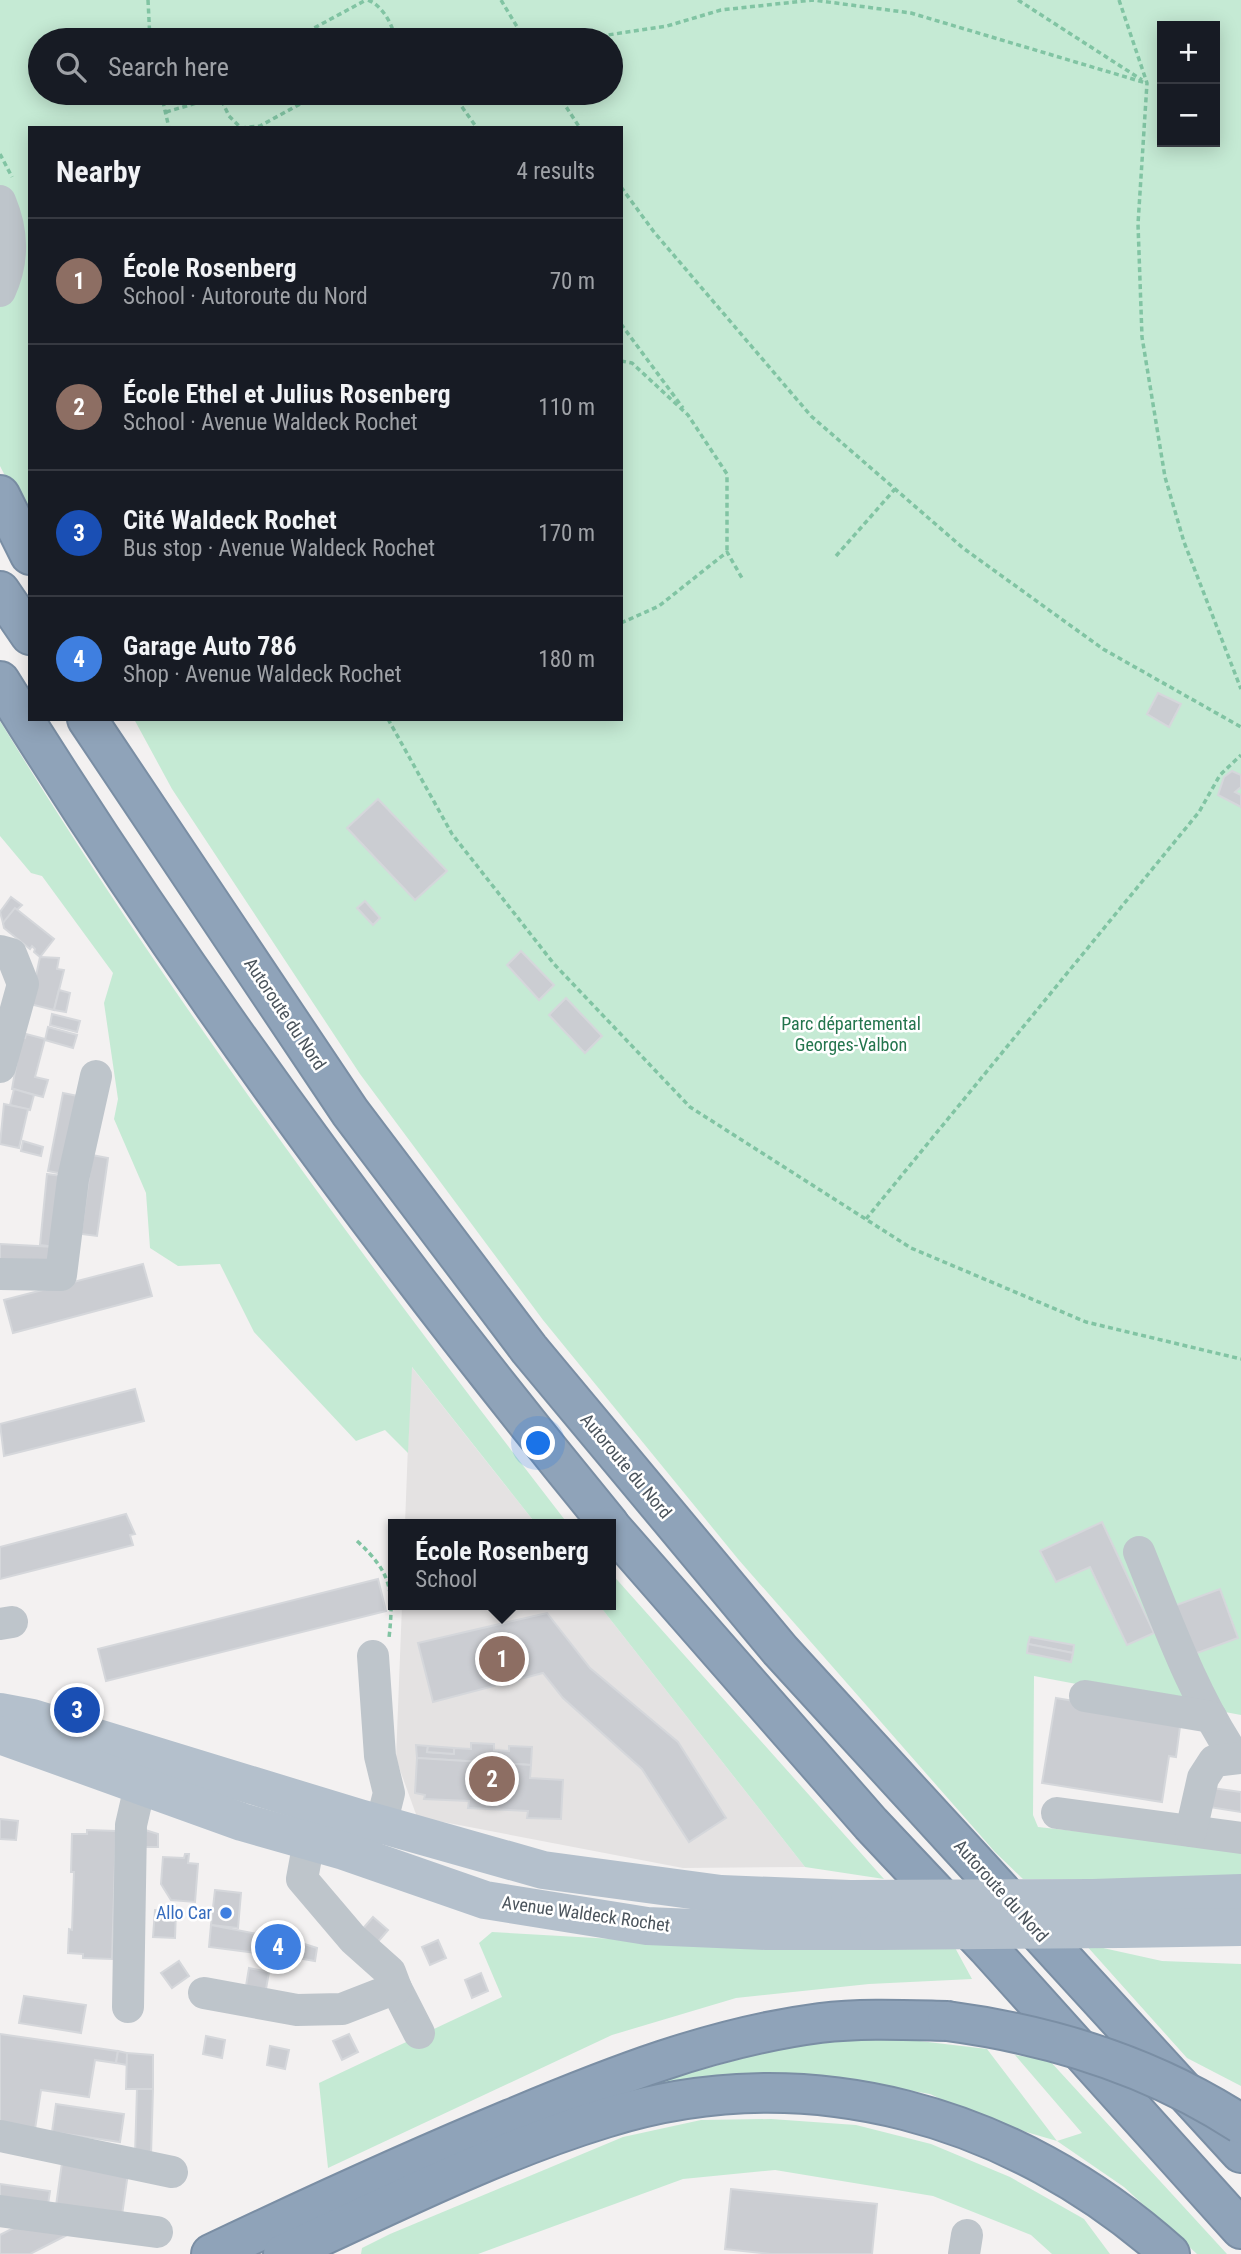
<!DOCTYPE html>
<html lang="en">
<head>
<meta charset="utf-8">
<style>
	:root { --surface:#171b24; --page:#242831; --text:#f1f3f6; --muted:#9ea1a6; --line:#363941; --accent:#8c9099 }
	body { margin:0; font-family:"Roboto Condensed",sans-serif; background:var(--page); color:var(--text) }
	.controls { position:absolute; right:21px; top:21px; display:grid; overflow:hidden; border-radius:0px; box-shadow:0 4px 18px #0003 }
	.controls button { width:63px; height:63px; display:grid; place-items:center; padding:0; border:0; border-bottom:2px solid var(--line); background:var(--surface); color:var(--text); font:35px sans-serif }
	.you { position:absolute; left:539px; top:1444px; width:24px; height:24px; margin:-18px; border:5px solid #fff; border-radius:50%; background:#1a73e8; box-shadow:0 0 0 10px #1a73e833 }
	.badge { display:grid; place-items:center; width:46px; height:46px; border-radius:50%; background:var(--accent); color:#fff; font-size:23px; font-weight:700 }
	.pin { position:absolute; translate:-50% -50%; border:4px solid #fff; box-shadow:0 2px 7px #0006 }
	.popup { position:absolute; left:388px; top:1519px; width:228px; height:91px; box-sizing:border-box; display:grid; place-content:center; border-radius:0px; background:var(--surface); filter:drop-shadow(0 2px 5px #0005); font-size:23px; white-space:nowrap; color:var(--muted) }
	.popup b { font-size:26px; color:var(--text) }
	.popup::after { content:''; position:absolute; left:50%; top:100%; margin-left:-14px; border:14px solid transparent; border-top-color:var(--surface) }
	.list { margin:0; padding:0; list-style:none }
	h2 { display:flex; justify-content:space-between; align-items:center; height:91px; margin:0; padding:0 28px; font-size:30px }
	h2 small { font-size:23px; font-weight:400; color:var(--muted) }
	.list li { display:grid; grid-template-columns:46px 1fr auto; gap:21px; align-items:center; box-sizing:border-box; height:126px; padding:0 28px; border-top:2px solid var(--line) }
	.list b { display:block; font-size:26px; white-space:nowrap }
	.list p { margin:0; font-size:23px; white-space:nowrap; color:var(--muted) }
	.list em { font-size:23px; font-style:normal; color:var(--muted) }
	.icon { flex:none; width:38px; height:38px; fill:none; stroke:currentColor; stroke-width:2; stroke-linecap:round; stroke-linejoin:round }
	.map { position:relative; flex:none; width:1241px; height:2254px; overflow:hidden }
	.search { position:absolute; background:var(--surface); box-shadow:0 4px 18px #0003; left:28px; top:28px; width:595px; height:77px; display:flex; align-items:center; gap:18px; box-sizing:border-box; padding:0 24px; border-radius:38px; color:var(--muted); font-size:26px }
	.panel { position:absolute; background:var(--surface); box-shadow:0 4px 18px #0003; left:28px; top:126px; width:595px; height:595px; border-radius:0px }
	.map>svg:first-child { display:block }
	.education { fill:#e4e2e2 }
	.green { fill:#c5ead4; fill-rule:evenodd }
	.building { fill:#cbcdd2; stroke:#d5d7db; stroke-width:2 }
	.lines { fill:none; stroke-linecap:round; stroke-linejoin:round }
	.highway-casing { stroke:#7a8ea4; stroke-width:42 }
	.path { stroke:#81c4a3; stroke-width:3.5; stroke-dasharray:5 3.5; stroke-linecap:butt }
	.minor { stroke:#bec5cb; stroke-width:32 }
	.major { stroke:#b4c0cc; stroke-width:38 }
	.highway { stroke:#8fa3b9; stroke-width:38 }
	.highway-bridge-casing { stroke:#7a8ea4; stroke-width:42; stroke-linecap:butt }
	.major-bridge { stroke:#b4c0cc; stroke-width:38 }
	.highway-bridge { stroke:#8fa3b9; stroke-width:38 }
	.shop-dot { fill:#3f7fe0; stroke:#fff; stroke-width:2.5 }
	.labels { text-anchor:middle; stroke-width:5; stroke-linejoin:round; paint-order:stroke }
	.street-label { font-size:18px; fill:#4b545c; stroke:#fff }
	.park-label { font-size:18px; fill:#23754d; stroke:#fff }
	.shop-label { font-size:18px; fill:#366cbe; stroke:#fff; text-anchor:end }
</style>
</head>
<body>
<div class="map">
<svg width="1241" height="2254" viewBox="0 0 1241 2254">
	<rect width="100%" height="100%" fill="#f3f1f1"/>
	<g class="education">
		<polygon points="411,1366 536,1524 405,1524"/>
		<polygon points="402,1605 599,1605 805,1867 683,1868 417,1817 396,1759"/>
	</g>
	<g class="green">
		<path d="M 0,0 L 1241,0 L 1241,1715 L 1034,1676 L 1033,1815 L 1038,1827 L 1241,1849 L 1241,1879 L 1023,1879 L 995,1852 L 738,1559 L 543,1320 L 360,1074 L 172,789 L 134,719 L 621,719 L 621,128 L 30,128 L 30,525 L 0,466 ZM 1162,26 L 1215,26 L 1215,142 L 1162,142 ZM 40,40 L 611,40 L 611,93 L 40,93 Z"/>
		<path d="M 0,721 C 171,1001 368,1265 568,1524 L 536,1524 L 412,1367 L 408,1453 L 385,1430 L 356,1441 L 254,1332 L 220,1264 L 178,1266 L 150,1248 L 146,1193 L 114,1119 L 118,1099 L 104,1003 L 113,973 L 42,876 L 31,873 L 0,836 Z"/>
		<polygon points="611,1573 884,1879 805,1867 599,1605 610,1605"/>
		<polygon points="492,1932 701,1944 953,1944 972,1979 869,1984 736,1998 612,2035 328,2168 319,2083 502,1997 479,1943"/>
		<polygon points="1085,1944 1162,1961 1241,1964 1241,2086 1187,2058"/>
		<polygon points="894,2038 987,2049 1057,2141 1082,2133 1015,2055 1049,2060 1227,2254 1197,2254 1124,2187 1057,2141 992,2122 930,2094 841,2079 741,2077 635,2088 810,2040"/>
		<polygon points="771,2119 856,2125 931,2144 1010,2177 1084,2219 1110,2254 1052,2254 1031,2235 933,2196 775,2170 683,2179 478,2254 361,2254 362,2248 390,2234 623,2137 701,2120"/>
	</g>
	<g class="building">
		<polygon points="1158,693 1181,704 1169,727 1147,714"/>
		<polygon points="1232,771 1241,775 1241,787 1235,792 1241,795 1241,807 1218,795 1224,777"/>
		<polygon points="378,799 447,871 415,900 347,828"/>
		<polygon points="11,897 22,905 3,923 0,912"/>
		<polygon points="365,901 380,918 373,925 357,908"/>
		<polygon points="15,908 54,939 40,957 34,952 35,949 32,946 30,949 4,928 3,923"/>
		<polygon points="521,951 554,985 539,1000 507,965"/>
		<polygon points="40,957 59,958 57,969 64,970 54,1010 30,1004"/>
		<polygon points="59,990 70,993 66,1012 54,1010"/>
		<polygon points="566,998 602,1036 585,1053 549,1015"/>
		<polygon points="52,1014 80,1021 77,1032 50,1025"/>
		<polygon points="48,1027 77,1035 73,1048 45,1040"/>
		<polygon points="26,1034 45,1039 35,1077 48,1080 43,1097 12,1089 21,1037 25,1038"/>
		<polygon points="14,1089 34,1095 30,1110 10,1105"/>
		<polygon points="63,1093 78,1096 63,1174 48,1171"/>
		<polygon points="4,1104 28,1109 19,1148 0,1144"/>
		<polygon points="23,1141 43,1147 41,1156 21,1151"/>
		<polygon points="92,1155 108,1158 97,1236 81,1234"/>
		<polygon points="47,1174 63,1176 55,1247 40,1245"/>
		<polygon points="0,1244 55,1247 53,1264 0,1259"/>
		<polygon points="143,1264 152,1296 13,1333 4,1300"/>
		<polygon points="135,1389 144,1421 4,1456 0,1424"/>
		<polygon points="126,1514 135,1534 130,1535 133,1545 0,1579 0,1547"/>
		<polygon points="1102,1522 1154,1633 1127,1645 1090,1567 1056,1582 1040,1551"/>
		<polygon points="378,1579 386,1611 106,1681 98,1649"/>
		<polygon points="1220,1589 1238,1638 1189,1656 1171,1607"/>
		<polygon points="547,1613 590,1668 678,1742 726,1818 689,1842 642,1769 563,1698 543,1673 433,1702 418,1643"/>
		<polygon points="1030,1637 1074,1645 1073,1653 1028,1644"/>
		<polygon points="1028,1644 1073,1653 1071,1662 1027,1653"/>
		<polygon points="1056,1698 1181,1719 1176,1757 1169,1756 1162,1802 1042,1783"/>
		<polygon points="471,1743 494,1744 494,1750 509,1751 509,1746 532,1747 531,1765 417,1758 416,1745 428,1746 427,1752 454,1754 454,1748 471,1749"/>
		<polygon points="428,1746 454,1748 454,1754 427,1752"/>
		<polygon points="417,1758 531,1765 530,1778 563,1780 561,1819 527,1818 528,1811 468,1808 469,1801 424,1799 425,1795 415,1793"/>
		<polygon points="1212,1788 1241,1792 1241,1812 1209,1807"/>
		<polygon points="0,1819 18,1821 16,1840 0,1839"/>
		<polygon points="142,1829 158,1834 158,1847 142,1847"/>
		<polygon points="87,1830 116,1831 112,1959 83,1958 83,1954 68,1953 69,1929 72,1930 74,1872 71,1872 72,1834 87,1834"/>
		<polygon points="185,1854 189,1854 188,1863 198,1864 195,1902 171,1900 161,1884 163,1857 184,1858"/>
		<polygon points="215,1890 241,1893 238,1928 211,1925"/>
		<polygon points="155,1910 176,1911 175,1938 153,1937"/>
		<polygon points="373,1917 388,1930 375,1945 360,1932"/>
		<polygon points="211,1925 298,1942 297,1958 209,1947"/>
		<polygon points="438,1940 446,1958 430,1965 422,1947"/>
		<polygon points="298,1942 317,1948 315,1961 297,1958"/>
		<polygon points="179,1961 189,1976 172,1988 161,1973"/>
		<polygon points="249,1968 269,1972 266,1989 246,1986"/>
		<polygon points="481,1973 488,1991 472,1998 465,1980"/>
		<polygon points="24,1996 86,2005 81,2033 19,2023"/>
		<polygon points="0,2034 118,2051 116,2063 95,2060 89,2097 41,2090 35,2129 0,2124"/>
		<polygon points="349,2034 358,2052 342,2060 333,2041"/>
		<polygon points="206,2036 225,2040 222,2058 203,2054"/>
		<polygon points="270,2046 289,2050 285,2069 267,2065"/>
		<polygon points="118,2051 127,2053 127,2065 116,2063"/>
		<polygon points="127,2053 153,2055 153,2089 126,2089"/>
		<polygon points="137,2089 153,2089 151,2155 135,2155"/>
		<polygon points="56,2104 124,2114 120,2142 52,2132"/>
		<polygon points="62,2163 128,2173 121,2222 55,2213"/>
		<polygon points="0,2184 50,2191 47,2211 0,2205"/>
		<polygon points="731,2189 877,2204 872,2254 771,2254 725,2249"/>
		<polygon points="31,2219 69,2234 30,2254 0,2254 0,2235"/>
	</g>
	<g class="lines">
		<defs>
			<g id="highway">
				<polyline points="0,495 30,555"/>
				<polyline points="0,591 30,635"/>
				<path d="M 0,681 C 183,976 389,1256 609,1524"/>
				<polyline points="87,719 350,1112 529,1349 780,1650 1241,2153"/>
				<polyline points="610,1526 871,1824 987,1947 1241,2229"/>
				<path d="M 211,2254 C 310,2207 410,2161 511,2119 C 611,2077 712,2037 820,2023 C 862,2018 905,2020 947,2021"/>
				<path d="M 283,2254 C 388,2206 494,2152 605,2118 C 807,2055 1015,2115 1170,2254"/>
			</g>
		</defs>
		<use href="#highway" class="highway-casing"/>
		<g class="path">
			<polyline points="148,0 150,40"/>
			<path d="M 368,0 C 382,5 394,26 395,40"/>
			<polyline points="501,0 525,40"/>
			<polyline points="1018,0 1142,80"/>
			<polyline points="1119,0 1147,83 1138,224 1142,337 1165,477 1184,542 1241,689"/>
			<polyline points="395,30 406,40"/>
			<polyline points="292,40 366,0"/>
			<polyline points="575,40 667,26 721,10 813,0 911,13 1146,83"/>
			<polyline points="161,93 169,128"/>
			<polyline points="218,93 229,116 241,128 260,126 320,93"/>
			<polyline points="452,93 477,128"/>
			<polyline points="557,93 580,128"/>
			<polyline points="166,112 217,97"/>
			<polyline points="0,154 12,177"/>
			<polyline points="621,187 654,232 811,416 963,548 1103,649 1241,727"/>
			<polyline points="621,324 683,408"/>
			<polyline points="621,361 632,363 688,415 727,474 727,552"/>
			<polyline points="836,556 895,489"/>
			<polyline points="621,623 659,606 727,552 742,578"/>
			<polyline points="388,719 452,834 554,964 690,1107 911,1248 1086,1322 1241,1359"/>
			<polyline points="866,1219 1199,812 1220,775 1241,755"/>
			<path d="M 357,1541 C 392,1573 394,1591 389,1638"/>
		</g>
		<g class="minor">
			<path d="M 0,201 C 13,232 14,260 0,291"/>
			<polyline points="0,951 11,954 23,984 0,1067"/>
			<polyline points="0,1274 61,1275 73,1179 96,1076"/>
			<path d="M 1139,1552 C 1167,1621 1193,1695 1235,1757"/>
			<polyline points="0,1624 12,1622"/>
			<polyline points="1085,1696 1211,1717"/>
			<polyline points="1057,1813 1241,1838"/>
			<polyline points="1191,1831 1203,1778 1214,1761 1241,1758"/>
			<polyline points="363,1840 381,1825 389,1793 380,1756 373,1656"/>
			<polyline points="396,1988 419,2033"/>
			<polyline points="204,1993 297,2010 342,2009 396,1988 390,1972 353,1939 302,1879 309,1841"/>
			<polyline points="128,2007 131,1825 140,1786"/>
			<polyline points="0,2136 172,2172"/>
			<polyline points="0,2211 157,2232"/>
			<polyline points="964,2254 967,2235"/>
		</g>
		<g class="major">
			<polyline points="0,1712 32,1718 359,1818 543,1870 721,1894 850,1899"/>
			<polyline points="0,1735 242,1822 344,1851 485,1900 647,1926 766,1931 879,1931"/>
			<polyline points="1093,1898 1241,1893"/>
			<polyline points="1121,1929 1241,1927"/>
		</g>
		<use href="#highway" class="highway"/>
		<defs>
			<path id="highway-bridge" d="M 947,2021 C 1052,2035 1152,2066 1241,2124"/>
		</defs>
		<use href="#highway-bridge" class="highway-bridge-casing"/>
		<g class="major-bridge">
			<polyline points="850,1899 1093,1898"/>
			<polyline points="879,1931 1121,1929"/>
		</g>
		<use href="#highway-bridge" class="highway-bridge"/>
	</g>
	<circle class="shop-dot" cx="226" cy="1913" r="7"/>
	<g class="labels">
		<g class="street-label">
			<text transform="translate(285 1014) rotate(56)" y="6">Autoroute du Nord</text>
			<text transform="translate(626 1466) rotate(50)" y="6">Autoroute du Nord</text>
			<text transform="translate(1001 1891) rotate(48)" y="6">Autoroute du Nord</text>
			<text transform="translate(586 1914) rotate(8)" y="6">Avenue Waldeck Rochet</text>
		</g>
		<g class="park-label">
			<text x="851" y="1030">Parc départemental<tspan x="851" dy="21">Georges-Valbon</tspan></text>
		</g>
		<g class="shop-label">
			<text x="212" y="1919">Allo Car</text>
		</g>
	</g>
</svg>
<div class="controls">
<button>+</button>
<button>−</button>
</div>
<div class="you"></div>
<div class="pin badge" style="left:502px;top:1659px;background:#8d6e63">1</div>
<div class="popup"><b>École Rosenberg</b>School</div>
<div class="pin badge" style="left:492px;top:1779px;background:#8d6e63">2</div>
<div class="pin badge" style="left:77px;top:1710px;background:#1a4fb4">3</div>
<div class="pin badge" style="left:278px;top:1947px;background:#3f7fe0">4</div>
<div class="search"><svg class="icon" aria-label="search" viewBox="0 0 24 24"><circle cx="10" cy="10" r="6"/><path d="M15 15l6 6"/></svg>Search here</div>
<section class="panel">
<h2>Nearby<small>4 results</small></h2>
<ul class="list">
<li><span class="badge" style="background:#8d6e63">1</span><div><b>École Rosenberg</b><p>School · Autoroute du Nord</p></div><em>70 m</em></li>
<li><span class="badge" style="background:#8d6e63">2</span><div><b>École Ethel et Julius Rosenberg</b><p>School · Avenue Waldeck Rochet</p></div><em>110 m</em></li>
<li><span class="badge" style="background:#1a4fb4">3</span><div><b>Cité Waldeck Rochet</b><p>Bus stop · Avenue Waldeck Rochet</p></div><em>170 m</em></li>
<li><span class="badge" style="background:#3f7fe0">4</span><div><b>Garage Auto 786</b><p>Shop · Avenue Waldeck Rochet</p></div><em>180 m</em></li>
</ul>
</section>
</div>
</body>
</html>
